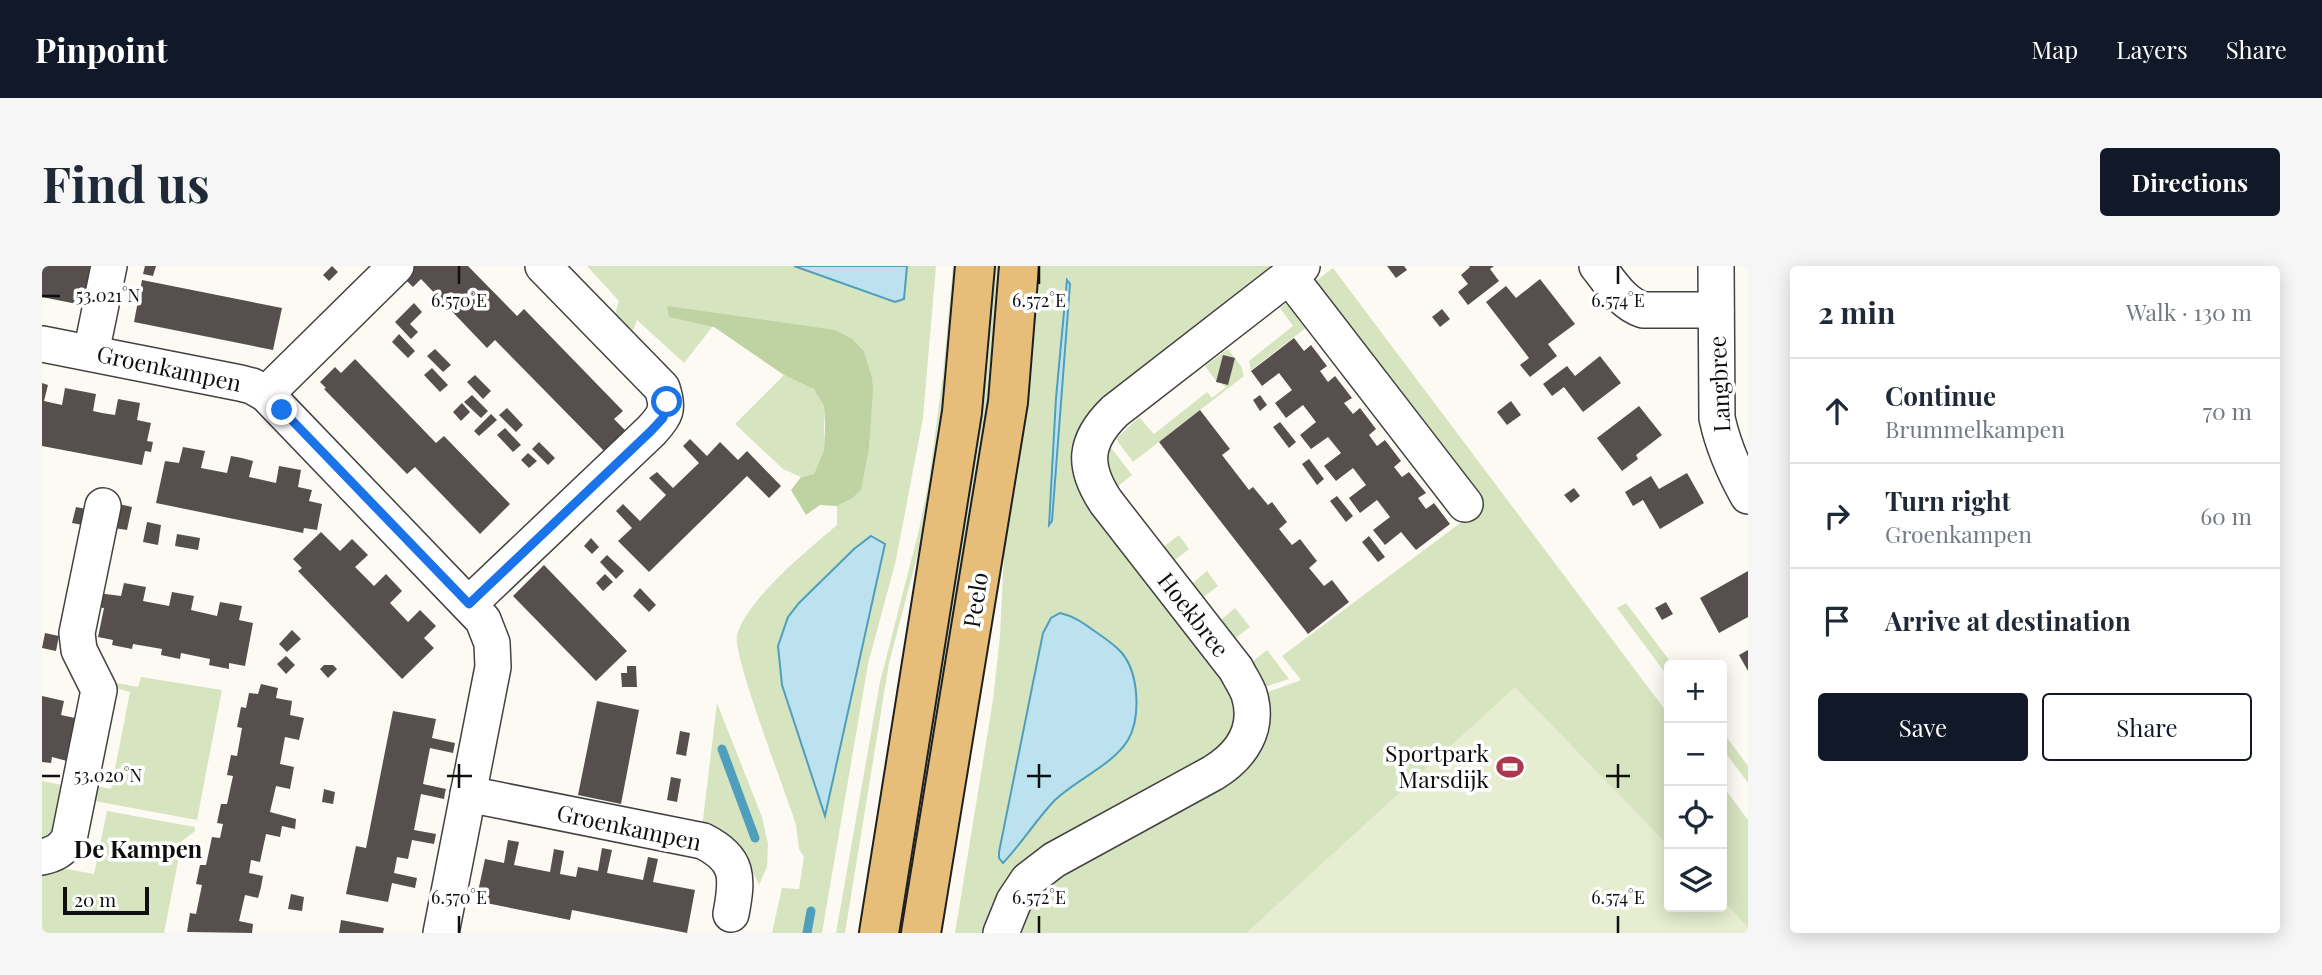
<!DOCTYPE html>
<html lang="en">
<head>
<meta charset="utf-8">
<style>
	:root { --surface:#fff; --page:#f6f6f7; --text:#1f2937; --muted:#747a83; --line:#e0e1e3; --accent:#111827 }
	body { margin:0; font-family:"Playfair Display",serif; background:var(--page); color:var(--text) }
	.controls { position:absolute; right:21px; bottom:21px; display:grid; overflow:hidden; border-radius:7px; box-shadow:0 4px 18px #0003 }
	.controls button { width:63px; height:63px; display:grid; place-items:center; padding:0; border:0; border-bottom:2px solid var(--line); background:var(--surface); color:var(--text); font:35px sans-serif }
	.scale { position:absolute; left:21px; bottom:18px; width:86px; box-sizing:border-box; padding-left:7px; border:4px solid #0f0f0f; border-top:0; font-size:19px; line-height:24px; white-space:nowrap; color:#0f0f0f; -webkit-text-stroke:5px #fff; paint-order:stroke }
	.stop { position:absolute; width:21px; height:21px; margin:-16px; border:5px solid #1a73e8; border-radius:50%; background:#fff }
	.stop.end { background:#1a73e8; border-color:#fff; box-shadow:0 2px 7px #0008 }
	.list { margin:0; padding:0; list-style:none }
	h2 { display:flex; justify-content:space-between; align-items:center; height:91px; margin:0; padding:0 28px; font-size:30px }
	h2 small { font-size:23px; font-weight:400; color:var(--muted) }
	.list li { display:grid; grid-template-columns:46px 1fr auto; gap:21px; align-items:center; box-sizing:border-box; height:105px; padding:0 28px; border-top:2px solid var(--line) }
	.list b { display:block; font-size:26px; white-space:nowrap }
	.list p { margin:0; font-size:23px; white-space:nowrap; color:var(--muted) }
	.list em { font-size:23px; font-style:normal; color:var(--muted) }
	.actions { display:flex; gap:14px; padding:21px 28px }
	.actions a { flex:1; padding:16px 0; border:2px solid var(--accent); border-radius:7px; text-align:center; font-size:24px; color:var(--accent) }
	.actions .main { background:var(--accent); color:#fff }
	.icon { flex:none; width:38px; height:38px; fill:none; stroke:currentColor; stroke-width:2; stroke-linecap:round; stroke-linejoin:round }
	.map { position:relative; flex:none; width:1706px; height:667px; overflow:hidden; border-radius:7px }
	header { display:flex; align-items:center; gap:42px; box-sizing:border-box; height:98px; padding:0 35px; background:var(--accent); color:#fff }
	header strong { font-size:33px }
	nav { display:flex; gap:38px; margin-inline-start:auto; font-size:24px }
	.intro { display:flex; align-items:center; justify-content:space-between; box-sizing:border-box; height:168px; padding:0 42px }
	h1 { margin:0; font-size:49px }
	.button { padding:18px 32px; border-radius:7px; background:var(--accent); color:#fff; font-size:24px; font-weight:700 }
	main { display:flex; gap:42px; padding:0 42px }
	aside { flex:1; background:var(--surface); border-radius:7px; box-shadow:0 4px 18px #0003 }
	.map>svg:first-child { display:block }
	.green { fill:#d7e4c0; fill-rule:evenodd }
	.forest { fill:#bed3a1 }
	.pitch { fill:#e6edd0 }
	.water { fill:#bde2ef; stroke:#4e9ebc; stroke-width:2 }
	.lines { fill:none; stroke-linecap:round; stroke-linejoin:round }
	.stream { stroke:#4e9ebc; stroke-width:9 }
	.building { fill:#564f4d }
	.street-casing { stroke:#424242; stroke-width:38 }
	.primary-casing { stroke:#202020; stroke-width:42 }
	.street { stroke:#fff; stroke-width:35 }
	.primary { stroke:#e7be79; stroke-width:38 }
	.route { stroke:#1a73e8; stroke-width:9 }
	.ticks { fill:none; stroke:#0f0f0f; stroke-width:2.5 }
	.labels { text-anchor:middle; stroke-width:7; stroke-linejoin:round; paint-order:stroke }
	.street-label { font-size:23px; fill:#0f0f0f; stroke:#fff }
	.poi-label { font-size:23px; fill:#0f0f0f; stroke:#fff; text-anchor:end }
	.neighbourhood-label { font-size:24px; font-weight:bold; fill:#0f0f0f; stroke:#fff }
	.ticks-label { font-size:18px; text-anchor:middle; fill:#0f0f0f; stroke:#fff; stroke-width:7; stroke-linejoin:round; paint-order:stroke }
</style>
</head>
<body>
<header>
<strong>Pinpoint</strong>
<nav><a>Map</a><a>Layers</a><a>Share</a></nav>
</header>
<div class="intro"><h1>Find us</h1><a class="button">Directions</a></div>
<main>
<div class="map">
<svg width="1706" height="667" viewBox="0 0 1706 667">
	<rect width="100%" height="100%" fill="#fdfaf3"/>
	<g class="green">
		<path d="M 545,0 L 752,0 L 853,36 L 862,32 L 865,0 L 894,0 L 881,152 L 854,294 L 826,398 L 780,667 L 730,667 L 740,622 L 757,623 L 762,591 L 757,583 L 754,559 C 745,529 690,389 695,369 C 704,334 767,283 795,259 L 795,240 L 809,233 L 827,182 L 830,111 L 822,85 L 810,74 L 793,64 L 627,51 L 671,60 L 642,97 L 595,54 L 588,72 L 571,54 L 577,35 ZM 812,283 L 783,548 L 740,419 L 736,380 L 746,351 L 757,337 Z"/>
		<polygon points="911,0 916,0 902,139 884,257 847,397 803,667 794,667 838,416 877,264 887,214 901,108"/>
		<polygon points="948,0 961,0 954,91 862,667 852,667"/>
		<path d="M 996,0 L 1239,0 L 1040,168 L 1178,404 L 1198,447 L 1184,481 L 1001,586 L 950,667 L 913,667 L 951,434 L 958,370 L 962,288 L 986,107 ZM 1025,15 L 1027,34 L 1009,259 L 1006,255 ZM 1009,352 L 1042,358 L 1067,375 L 1093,422 L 1092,456 L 1087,472 L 1078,486 L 1013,534 L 961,596 L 957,586 L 1001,367 Z"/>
		<polygon points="1291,2 1627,449 1627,641 1680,641 1680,519 1706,554 1706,667 975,667 994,623 1182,514 1220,428 1259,414 1240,390 1421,255 1271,17"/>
		<polygon points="1246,36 1269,58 1209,104 1207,95 1251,60 1238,42"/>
		<polygon points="1186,83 1199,100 1202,110 1091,196 1074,173 1097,151 1112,168 1165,126 1170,132 1184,121 1179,118 1186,119 1174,115 1163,100"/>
		<polygon points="742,109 772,122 782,140 782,184 772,208 759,211 741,203 693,158"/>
		<polygon points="1063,174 1090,209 1070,225 1063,212"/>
		<polygon points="1137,269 1147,283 1127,299 1116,285"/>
		<polygon points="1165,305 1176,320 1155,336 1145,322"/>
		<polygon points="1584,337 1631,399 1627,399 1627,412 1575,342"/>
		<polygon points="1193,342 1208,361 1187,377 1173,359"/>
		<polygon points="1225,384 1247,413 1223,421 1205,400"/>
		<polygon points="99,411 180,424 155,554 47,534 49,519 69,523 88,426 69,421 70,416 96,421"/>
		<path d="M 675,437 L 720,551 L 726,578 L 725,601 L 717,619 C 705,588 686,579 660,562 Z"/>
		<polygon points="1680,465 1706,500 1706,517 1680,482"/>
		<polygon points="0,515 25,520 16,571 0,578"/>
		<polygon points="65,545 153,561 153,565 140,575 122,667 0,667 0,602 14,601 52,608"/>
	</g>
	<polygon class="forest" points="625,40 793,64 810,73 822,85 830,111 831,124 827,182 819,224 809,233 795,240 778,239 764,249 749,224 759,211 772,208 782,184 783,160 782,140 772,123 742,109 672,61 627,51"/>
	<polygon class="pitch" points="1473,421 1627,580 1627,641 1680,641 1680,634 1706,661 1706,667 1204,667"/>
	<g class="water">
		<polygon points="752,0 865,0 862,33 853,36"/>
		<polygon points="1025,14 1028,18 1010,255 1007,259 1014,132"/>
		<polygon points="829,270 843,278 783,550 740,419 736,380 746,351 757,337 812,283"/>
		<path d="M 1018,347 C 1031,350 1040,356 1051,364 C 1061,371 1072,378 1080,387 C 1097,408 1099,451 1086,474 C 1071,499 1033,514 1012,535 C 994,554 980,577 961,597 L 957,592 L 957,586 L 1001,367 L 1009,352 Z"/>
	</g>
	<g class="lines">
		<g class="stream">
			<polyline points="680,483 713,572"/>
			<polyline points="765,667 769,645"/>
		</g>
	</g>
	<g class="building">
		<polygon points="0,0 56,0 49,35 41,34 40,39 0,31"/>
		<polygon points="103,0 114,0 111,10 101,8"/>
		<polygon points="290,0 296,6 287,15 281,9"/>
		<polygon points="373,0 426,0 475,50 482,43 581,145 572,153 584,165 563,186 453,74 445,82 379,13 371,21 361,11"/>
		<polygon points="1345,0 1362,0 1365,4 1354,12"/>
		<polygon points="1427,0 1452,0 1448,3 1457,15 1426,39 1416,26 1426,18 1419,9 1428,1"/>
		<polygon points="1498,13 1533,58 1506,78 1515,90 1488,111 1478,99 1487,92 1444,36 1464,20 1474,32"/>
		<polygon points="100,14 240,42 231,84 92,56"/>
		<polygon points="372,37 380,46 368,58 376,66 369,73 353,56"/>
		<polygon points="1400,43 1408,53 1398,61 1390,51"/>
		<polygon points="357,68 373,85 366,92 350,76"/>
		<polygon points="1252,72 1262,85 1269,79 1285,100 1278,105 1286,116 1293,110 1310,132 1302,137 1311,148 1318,142 1334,163 1327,169 1335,180 1343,174 1359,195 1352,201 1360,211 1367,206 1384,227 1376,232 1384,243 1392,237 1408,258 1374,284 1359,266 1343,279 1331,264 1348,251 1335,234 1318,247 1307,232 1324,219 1311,202 1294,215 1282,200 1299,187 1286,171 1269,183 1258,169 1274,156 1261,139 1244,152 1233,137 1250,124 1237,107 1220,120 1209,105"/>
		<polygon points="393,83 409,99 401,106 385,90"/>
		<polygon points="1181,89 1193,92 1186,119 1174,116"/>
		<polygon points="1558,90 1579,117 1541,146 1522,121 1510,130 1501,118 1525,100 1533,110"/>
		<polygon points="313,93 394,177 402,170 468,238 438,268 373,201 365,208 282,123 284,122 278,116 293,101 299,107"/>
		<polygon points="390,102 406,119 398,126 382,109"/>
		<polygon points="433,109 449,125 441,133 425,116"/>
		<polygon points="0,117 6,119 2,135 20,139 23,122 54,128 51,145 60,147 73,149 76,133 98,137 95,154 109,157 105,175 111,176 109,186 103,185 100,199 0,180"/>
		<polygon points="430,129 446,145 439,152 422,136"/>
		<polygon points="1218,129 1225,139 1218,145 1211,134"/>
		<polygon points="1469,135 1479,149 1465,159 1455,146"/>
		<polygon points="420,137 428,146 419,155 411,146"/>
		<polygon points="1597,140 1620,169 1594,189 1596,193 1580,205 1555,172"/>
		<polygon points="465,142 481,159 474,166 457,149"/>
		<polygon points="1158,144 1188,183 1180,189 1207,224 1211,221 1226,239 1230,236 1245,256 1237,263 1250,279 1258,273 1275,295 1267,302 1282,320 1290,314 1307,336 1266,368 1117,176"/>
		<polygon points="449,148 455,154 437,170 432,165"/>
		<polygon points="1238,156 1254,176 1247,182 1231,161"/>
		<polygon points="463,162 479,179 471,186 455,169"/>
		<polygon points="648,173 665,190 678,176 696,194 705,185 739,220 727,232 705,210 607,306 576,275 590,262 574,245 581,238 598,255 624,229 607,212 615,206 631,222 657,197 641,180"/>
		<polygon points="497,176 513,192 506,199 490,183"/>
		<polygon points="141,181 163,185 159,202 185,207 189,190 200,192 211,195 207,211 234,217 237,200 259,204 256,221 270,224 267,235 280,238 275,264 262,262 261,267 114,237 123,195 137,197"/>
		<polygon points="486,187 495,195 487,202 479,194"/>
		<polygon points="1267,193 1282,213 1275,219 1260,198"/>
		<polygon points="1645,207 1662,237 1618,263 1601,234 1591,240 1583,226 1609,210 1617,223"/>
		<polygon points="1532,222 1538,230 1529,237 1522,229"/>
		<polygon points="1295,230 1311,250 1304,256 1288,235"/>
		<polygon points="77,238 90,241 85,264 72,262"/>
		<polygon points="34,241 49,244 46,260 30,257"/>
		<polygon points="105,256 119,259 116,279 101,276"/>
		<polygon points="279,266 298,285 310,273 326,289 313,301 332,320 344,308 360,325 348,337 366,356 378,344 394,360 382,372 392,382 360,413 256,305 260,302 251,293"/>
		<polygon points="135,268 158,272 156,284 133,280"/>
		<polygon points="1327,270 1343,291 1336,296 1320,276"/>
		<polygon points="549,272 557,281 550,288 542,280"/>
		<polygon points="565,289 582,305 574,313 558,296"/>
		<polygon points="502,299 585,385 554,415 471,330"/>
		<polygon points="1706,305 1706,351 1677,367 1658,332"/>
		<polygon points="563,308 571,316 561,325 554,317"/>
		<polygon points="82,317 104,321 101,335 127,340 130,326 152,330 149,344 175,350 178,336 200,340 197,354 211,357 203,400 187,397 187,403 167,399 168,393 139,387 138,393 119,389 120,383 91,378 90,383 70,379 71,374 56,371 62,342 53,341 56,327 79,330"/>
		<polygon points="598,322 614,339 607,346 591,330"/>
		<polygon points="1624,336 1631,348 1620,354 1613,342"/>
		<polygon points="250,364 259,373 245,386 237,378"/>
		<polygon points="3,367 17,370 14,385 0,382"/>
		<polygon points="1706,384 1706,405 1697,389"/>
		<polygon points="244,390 253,399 244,408 235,398"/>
		<polygon points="282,399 291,399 295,403 286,412 278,403"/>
		<polygon points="585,400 594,400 595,421 580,421 579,407 585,407"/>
		<polygon points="219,418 236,422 234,432 250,435 248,449 262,452 257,474 243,471 238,498 252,501 248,523 234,520 228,546 254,553 253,563 240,560 238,571 224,568 218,596 209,594 207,607 221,610 219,621 216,632 203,629 197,655 211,658 210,667 145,666 148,647 154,648 160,619 154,618 158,599 164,599 170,571 178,572 181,558 175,557 179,538 185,538 191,510 185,509 189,489 195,490 200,462 195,461 199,441 204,442 207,427 216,428"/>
		<polygon points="0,430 22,435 19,449 33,452 25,495 10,491 9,497 0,496"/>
		<polygon points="555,435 597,444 579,538 536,529"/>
		<polygon points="351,445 394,453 390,472 413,477 411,487 388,482 381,518 404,523 403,527 402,533 379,528 372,564 394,568 392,578 370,574 366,593 355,591 352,607 375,612 373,622 350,617 346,636 304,628 314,580 324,582"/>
		<polygon points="638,465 648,467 644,490 634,488"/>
		<polygon points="629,511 639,513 635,536 625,534"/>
		<polygon points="282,523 293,526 291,538 280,536"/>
		<polygon points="466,574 477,576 472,599 508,606 512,583 522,585 518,608 534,611 536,601 556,605 560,582 570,584 565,607 601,614 606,591 616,593 611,616 653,624 645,667 530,644 528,654 434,635 443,593 462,597"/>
		<polygon points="249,628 262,631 260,645 246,643"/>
		<polygon points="299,654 342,662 341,667 297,667"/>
	</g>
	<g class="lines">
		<defs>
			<g id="street">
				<path d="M 1555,0 C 1569,17 1580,37 1601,44 L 1674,44"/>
				<path d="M 1674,0 L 1675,152 C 1681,180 1692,205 1706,230"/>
				<polyline points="1247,10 1423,238"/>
				<polyline points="0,78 198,117 210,120 224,128 441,354 450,377 451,401 399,667"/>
				<polyline points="49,87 67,0"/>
				<polyline points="224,128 354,0"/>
				<path d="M 427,338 L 609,165 C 624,149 627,143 620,122 L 501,0"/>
				<path d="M 426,528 L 661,575 C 697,593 696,611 689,648"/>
				<path d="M 0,591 C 13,588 20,584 27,573 L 57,424 L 37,384 L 35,367 L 61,240"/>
				<path d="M 959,667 L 972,635 L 986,614 L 1012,594 L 1171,507 C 1199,490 1218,463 1207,428 C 1204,420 1198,411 1194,403 L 1064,236 C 1040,200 1042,175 1073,145 L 1260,0"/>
			</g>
			<g id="primary">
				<polyline points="837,667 920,146 933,0"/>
				<polyline points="879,667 966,136 977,0"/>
			</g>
		</defs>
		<use href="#street" class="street-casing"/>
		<use href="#primary" class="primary-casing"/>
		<use href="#street" class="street"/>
		<use href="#primary" class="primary"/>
	</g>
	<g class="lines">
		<polyline class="route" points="240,144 427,338 609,165 621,152 625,136"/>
	</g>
	<path class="ticks" d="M 417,0 L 417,18M 997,0 L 997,18M 1576,0 L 1576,18M 0,30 L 18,30M 417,498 L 417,522M 997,498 L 997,522M 1576,498 L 1576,522M 0,510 L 18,510M 405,510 L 430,510M 985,510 L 1009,510M 1564,510 L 1588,510M 417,650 L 417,667M 997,650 L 997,667M 1576,650 L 1576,667"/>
	<defs>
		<symbol id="stadium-bare" viewBox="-9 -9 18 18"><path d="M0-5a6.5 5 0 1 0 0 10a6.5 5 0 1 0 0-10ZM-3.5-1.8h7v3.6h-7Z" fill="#ad384d" stroke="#fff" stroke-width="2.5" paint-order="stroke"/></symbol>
	</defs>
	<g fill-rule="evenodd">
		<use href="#stadium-bare" x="1449" y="482" width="38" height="38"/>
	</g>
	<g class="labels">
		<g class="street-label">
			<text transform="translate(127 103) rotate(12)" y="8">Groenkampen</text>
			<text transform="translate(1678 118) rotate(-93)" y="8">Langbree</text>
			<text transform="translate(934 334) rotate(-81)" y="8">Peelo</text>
			<text transform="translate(1151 349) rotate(52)" y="8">Hoekbree</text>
			<text transform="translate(587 562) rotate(12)" y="8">Groenkampen</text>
		</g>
		<g class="poi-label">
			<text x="1447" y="496">Sportpark<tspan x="1447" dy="26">Marsdijk</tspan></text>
		</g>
		<g class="neighbourhood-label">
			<text x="96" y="592">De Kampen</text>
		</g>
	</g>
	<g class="ticks-label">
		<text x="66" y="36">53.021°N</text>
		<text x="417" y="41">6.570°E</text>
		<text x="997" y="41">6.572°E</text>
		<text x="1576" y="41">6.574°E</text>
		<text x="66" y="516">53.020°N</text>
		<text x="417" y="638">6.570°E</text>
		<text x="997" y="638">6.572°E</text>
		<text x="1576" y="638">6.574°E</text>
	</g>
</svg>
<div class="controls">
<button>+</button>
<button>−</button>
<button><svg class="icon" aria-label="locate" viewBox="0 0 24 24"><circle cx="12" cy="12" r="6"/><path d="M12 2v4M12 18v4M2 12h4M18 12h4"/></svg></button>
<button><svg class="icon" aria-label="layers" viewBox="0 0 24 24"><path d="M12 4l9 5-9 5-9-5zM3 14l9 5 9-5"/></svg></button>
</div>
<div class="scale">20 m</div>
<div class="stop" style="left:625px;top:136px"></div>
<div class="stop end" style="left:240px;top:144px"></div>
</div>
<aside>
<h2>2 min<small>Walk · 130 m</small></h2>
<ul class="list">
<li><svg class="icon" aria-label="ahead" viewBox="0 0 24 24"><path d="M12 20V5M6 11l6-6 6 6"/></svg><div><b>Continue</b><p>Brummelkampen</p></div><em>70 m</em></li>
<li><svg class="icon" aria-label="right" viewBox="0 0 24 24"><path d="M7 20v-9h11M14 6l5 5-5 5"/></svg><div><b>Turn right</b><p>Groenkampen</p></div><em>60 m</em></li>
<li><svg class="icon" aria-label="arrive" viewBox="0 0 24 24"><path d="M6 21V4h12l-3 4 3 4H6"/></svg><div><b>Arrive at destination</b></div></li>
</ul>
<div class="actions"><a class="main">Save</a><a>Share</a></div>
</aside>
</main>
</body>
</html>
